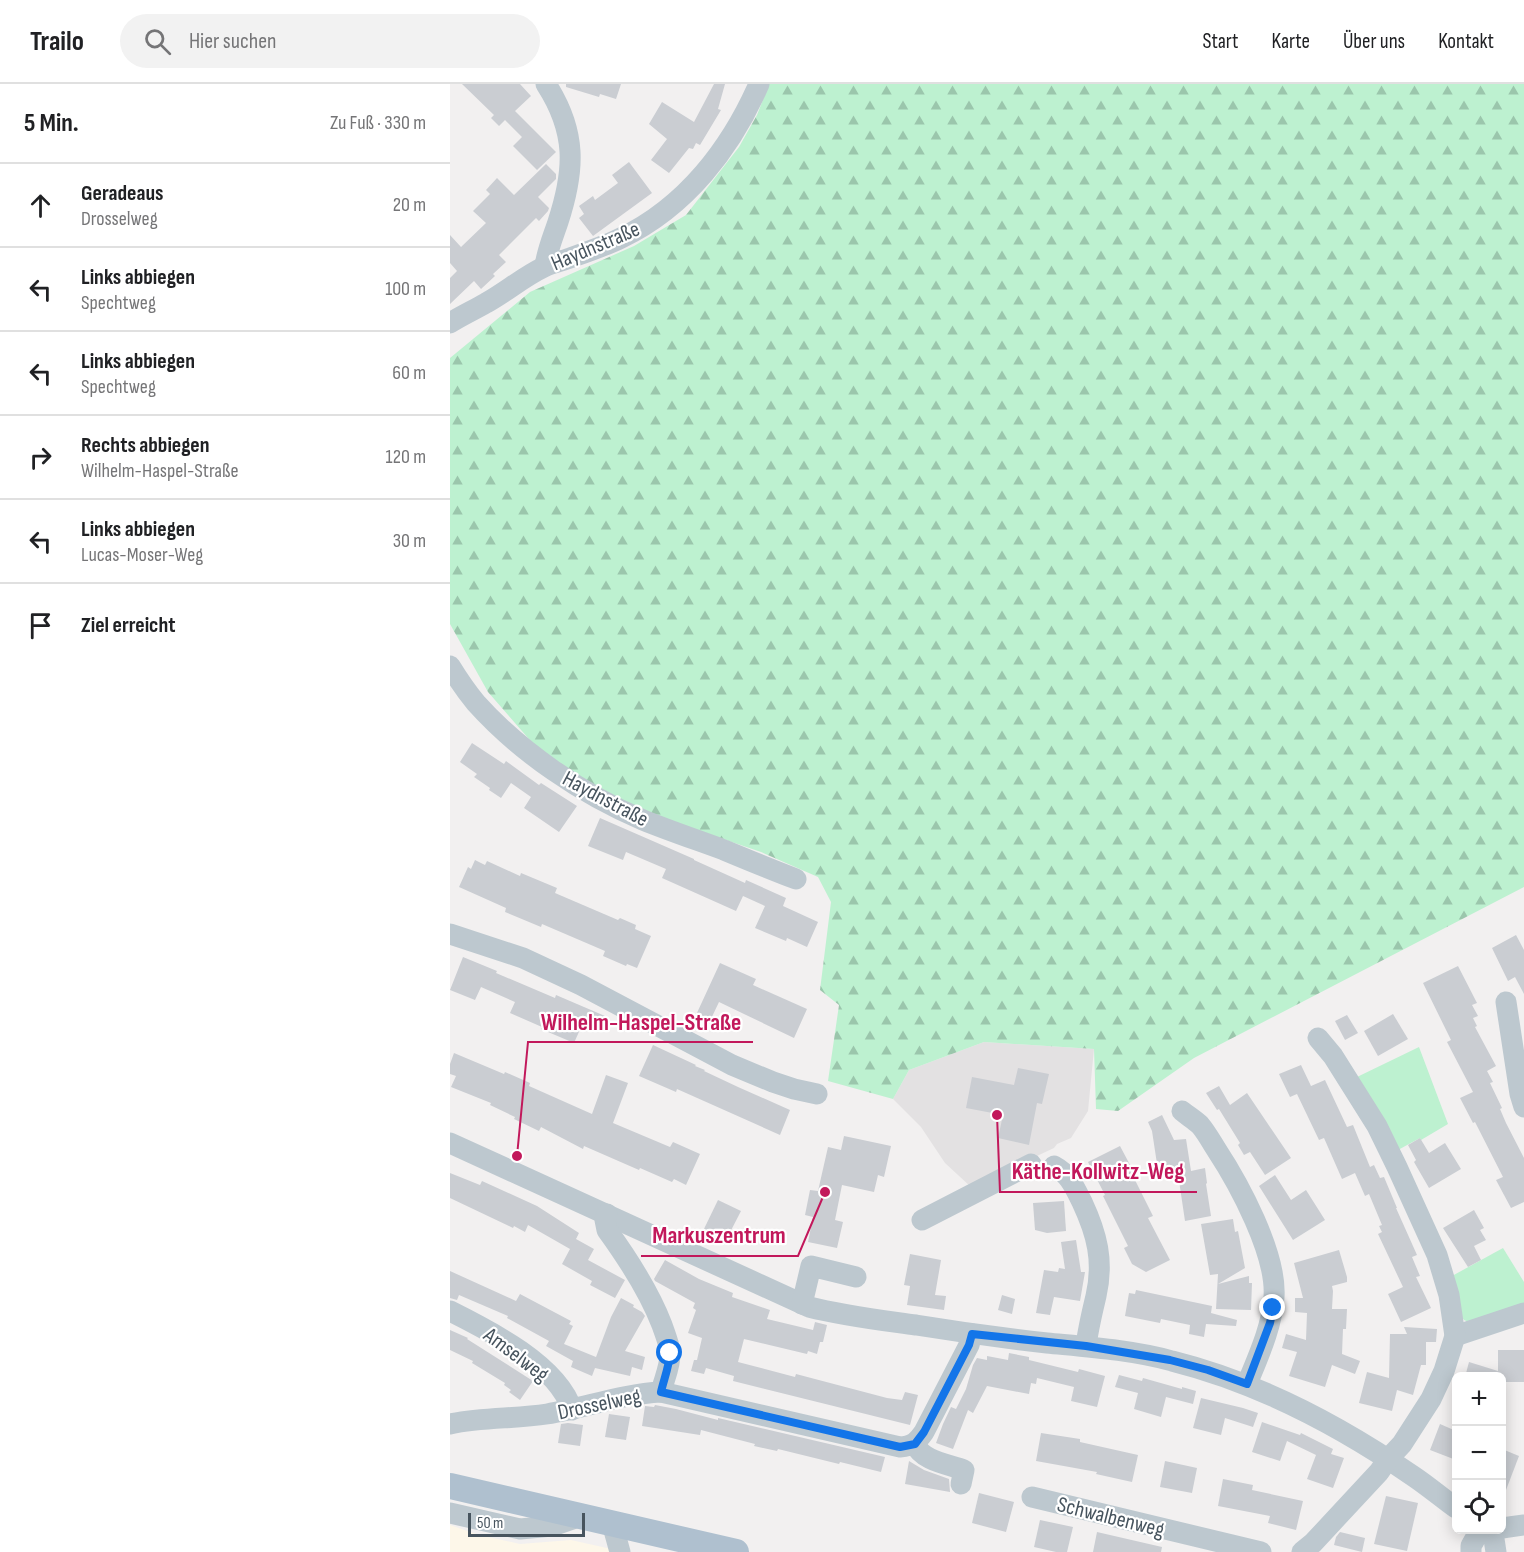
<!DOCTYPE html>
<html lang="de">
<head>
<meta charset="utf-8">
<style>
	:root { --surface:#fff; --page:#f2f2f2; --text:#202124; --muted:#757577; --line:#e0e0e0 }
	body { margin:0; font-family:"Sofia Sans Condensed",sans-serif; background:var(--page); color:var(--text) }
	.controls { position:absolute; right:18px; bottom:18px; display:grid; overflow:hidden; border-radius:9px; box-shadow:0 3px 15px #0003 }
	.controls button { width:54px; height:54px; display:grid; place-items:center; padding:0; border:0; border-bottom:2px solid var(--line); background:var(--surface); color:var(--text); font:30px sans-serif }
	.scale { position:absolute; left:18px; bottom:15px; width:117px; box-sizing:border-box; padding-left:6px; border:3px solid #47545e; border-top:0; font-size:16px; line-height:21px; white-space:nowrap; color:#47545e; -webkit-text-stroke:4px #fff; paint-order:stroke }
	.stop { position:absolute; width:18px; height:18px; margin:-14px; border:4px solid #1375e9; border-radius:50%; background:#fff }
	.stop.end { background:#1375e9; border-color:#fff; box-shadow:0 2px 6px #0008 }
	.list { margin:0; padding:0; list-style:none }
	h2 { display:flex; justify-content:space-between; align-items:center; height:78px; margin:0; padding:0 24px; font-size:26px }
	h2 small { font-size:20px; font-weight:400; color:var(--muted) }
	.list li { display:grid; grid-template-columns:39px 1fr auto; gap:18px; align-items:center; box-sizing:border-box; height:84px; padding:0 24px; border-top:2px solid var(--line) }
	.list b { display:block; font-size:22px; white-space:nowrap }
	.list p { margin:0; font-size:20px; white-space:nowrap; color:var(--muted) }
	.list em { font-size:20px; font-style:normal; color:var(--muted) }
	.icon { flex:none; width:33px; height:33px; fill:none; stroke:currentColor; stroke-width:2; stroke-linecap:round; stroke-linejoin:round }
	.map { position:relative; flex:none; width:1074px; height:1468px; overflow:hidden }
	header { display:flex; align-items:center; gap:36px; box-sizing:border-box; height:84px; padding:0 30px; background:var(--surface); border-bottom:2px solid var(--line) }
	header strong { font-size:28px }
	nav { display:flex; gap:33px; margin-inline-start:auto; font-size:21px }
	.search { width:420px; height:54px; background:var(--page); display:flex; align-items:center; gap:15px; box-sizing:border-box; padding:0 21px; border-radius:33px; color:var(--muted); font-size:22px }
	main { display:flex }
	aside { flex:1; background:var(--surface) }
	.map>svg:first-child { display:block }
	.commercial { fill:#fdf7e9 }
	.education { fill:#e3e1e2 }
	.grass { fill:#bdf1d0 }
	.forest { fill:url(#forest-firs) }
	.building { fill:#cacdd2 }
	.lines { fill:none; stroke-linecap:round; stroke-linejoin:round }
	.minor { stroke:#bdc8cf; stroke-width:21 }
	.major { stroke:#afc0cf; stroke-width:26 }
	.route { stroke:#1375e9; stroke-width:8 }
	.labels { text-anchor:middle; stroke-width:4.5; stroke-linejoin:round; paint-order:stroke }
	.street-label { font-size:22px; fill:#47545e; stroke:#fff }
	.leader { fill:none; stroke:#c2185b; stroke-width:2 }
	.callout-dot { fill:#c2185b; stroke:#fff; stroke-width:2 }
	.callout-label { font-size:24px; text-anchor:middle; font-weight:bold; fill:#c2185b; stroke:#fff; stroke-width:4.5; stroke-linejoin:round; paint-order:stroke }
</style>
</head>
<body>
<header>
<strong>Trailo</strong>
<div class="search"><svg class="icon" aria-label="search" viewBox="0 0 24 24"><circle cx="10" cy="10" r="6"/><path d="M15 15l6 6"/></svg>Hier suchen</div>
<nav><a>Start</a><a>Karte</a><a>Über uns</a><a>Kontakt</a></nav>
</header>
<main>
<aside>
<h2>5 Min.<small>Zu Fuß · 330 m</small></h2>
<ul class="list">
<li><svg class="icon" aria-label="ahead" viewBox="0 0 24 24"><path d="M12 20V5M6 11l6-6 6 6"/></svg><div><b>Geradeaus</b><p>Drosselweg</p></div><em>20 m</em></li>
<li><svg class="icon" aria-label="left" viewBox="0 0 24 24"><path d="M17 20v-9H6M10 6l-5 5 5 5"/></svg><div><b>Links abbiegen</b><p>Spechtweg</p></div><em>100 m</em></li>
<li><svg class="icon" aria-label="left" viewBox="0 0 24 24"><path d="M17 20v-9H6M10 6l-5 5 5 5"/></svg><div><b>Links abbiegen</b><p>Spechtweg</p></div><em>60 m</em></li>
<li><svg class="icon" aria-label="right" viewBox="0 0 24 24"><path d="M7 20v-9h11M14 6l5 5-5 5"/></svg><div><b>Rechts abbiegen</b><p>Wilhelm-Haspel-Straße</p></div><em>120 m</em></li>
<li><svg class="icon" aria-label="left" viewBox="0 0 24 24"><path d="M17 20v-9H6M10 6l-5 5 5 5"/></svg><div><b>Links abbiegen</b><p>Lucas-Moser-Weg</p></div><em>30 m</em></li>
<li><svg class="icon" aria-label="arrive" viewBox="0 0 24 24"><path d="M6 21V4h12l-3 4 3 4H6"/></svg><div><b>Ziel erreicht</b></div></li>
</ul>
</aside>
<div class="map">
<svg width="1074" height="1468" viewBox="0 0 1074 1468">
	<defs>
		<pattern id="forest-firs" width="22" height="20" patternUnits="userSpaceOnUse" patternTransform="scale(1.5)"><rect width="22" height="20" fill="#bdf1d0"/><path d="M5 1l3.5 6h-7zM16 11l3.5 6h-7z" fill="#9bc6ac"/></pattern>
	</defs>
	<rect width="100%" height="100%" fill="#f2f0f0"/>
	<polygon class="commercial" points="0,1441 29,1451 70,1460 121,1456 175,1468 0,1468"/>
	<polygon class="education" points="534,958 644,965 638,1027 621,1054 607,1060 604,1064 521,1103 495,1079 471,1043 443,1015 459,986"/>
	<g class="grass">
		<polygon points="969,963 998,1040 971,1056 970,1054 948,1066 907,993"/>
		<polygon points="1053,1164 1074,1198 1074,1222 1021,1239 1014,1236 1009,1229 1002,1192"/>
	</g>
	<polygon class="forest" points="319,0 1074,0 1074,803 744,974 668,1027 646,1025 644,965 534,958 459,986 443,1015 378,997 389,921 370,906 381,818 368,793 311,768 182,724 92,670 38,608 0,540 0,274 80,208 184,162 236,131 289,63 307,31"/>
	<g class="building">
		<polygon points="12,0 70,0 81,12 65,27 106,68 87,86 63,62 72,53 55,36 49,42 41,34 44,31"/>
		<polygon points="116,0 171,0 166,15 150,10 149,13 116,3"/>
		<polygon points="264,0 275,0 268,25 271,26 250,61 246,59 243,65 239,64 219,89 201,76 217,55 199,40 212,18 244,38"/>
		<polygon points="179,78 202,109 143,152 129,134 134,130 129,122 143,112 145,116 168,99 162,91"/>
		<polygon points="96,80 106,90 106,95 88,113 99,124 98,127 89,137 86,134 49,171 56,178 43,190 45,192 31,205 24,197 0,220 0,194 7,187 0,179 0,151 11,163 36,139 23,127 40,110 36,106 47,94 64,111"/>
		<polygon points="22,659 54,680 56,677 89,701 91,699 127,722 109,748 74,724 81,713 61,699 51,714 39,706 40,704 24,693 27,690 10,678"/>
		<polygon points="150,734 244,775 244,776 295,799 296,796 336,814 333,822 368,838 357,863 337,854 336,857 305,844 315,822 293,812 286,827 212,794 216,785 176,768 173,776 138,762"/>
		<polygon points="25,776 35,781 37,777 70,792 71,789 107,804 105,809 168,836 170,834 186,841 185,845 201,852 187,884 177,880 176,882 153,872 155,867 92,840 91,843 55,828 56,824 9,803 18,783 21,785"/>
		<polygon points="1066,851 1074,866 1074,910 1065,893 1058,897 1042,864"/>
		<polygon points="13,873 47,887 46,889 105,914 106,911 155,932 149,947 132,941 124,959 91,945 92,943 60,929 65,918 31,903 25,916 0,906"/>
		<polygon points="270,879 306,895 303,901 357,925 344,954 269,918 260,937 246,931"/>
		<polygon points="1008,882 1027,919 1022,921 1028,932 1023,934 1027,942 1025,943 1046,982 1037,987 1043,998 1040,999 1052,1024 1050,1025 1056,1039 1074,1074 1074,1118 1061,1124 1046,1096 1053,1093 1025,1038 1023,1039 1010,1014 1023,1008 997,958 1001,956 973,899"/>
		<polygon points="943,930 958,955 928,972 914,947"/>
		<polygon points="897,931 908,949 895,956 885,937"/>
		<polygon points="203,961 246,981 245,982 255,986 254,987 288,1003 340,1026 330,1051 227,1005 226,1008 189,992"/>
		<polygon points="4,969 54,990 55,988 80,999 79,1002 142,1030 156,991 178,999 163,1039 220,1063 223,1058 250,1070 236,1101 224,1095 222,1098 190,1084 189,1086 134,1062 133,1065 91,1043 89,1047 64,1035 65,1033 40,1021 41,1019 1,1003 6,992 0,990 0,980"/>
		<polygon points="851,981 861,1002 875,996 897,1043 903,1041 920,1083 924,1081 930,1094 934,1093 947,1124 946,1124 967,1171 962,1173 970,1192 966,1193 981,1224 951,1238 938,1210 953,1203 928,1150 932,1148 929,1142 932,1141 919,1110 915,1112 905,1089 892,1095 874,1054 869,1056 847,1010 840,1013 829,990"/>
		<polygon points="568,984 599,990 592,1020 587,1019 579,1061 548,1054 553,1031 516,1024 522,993 564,1001"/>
		<polygon points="769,1002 780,1021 797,1009 841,1074 815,1091 800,1068 794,1071 788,1061 790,1059 769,1025 767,1026 756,1009"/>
		<polygon points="712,1031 724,1056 736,1055 741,1087 755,1084 757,1099 756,1100 761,1132 735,1137 728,1090 709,1093 702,1047 698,1038"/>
		<polygon points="394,1052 441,1062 434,1093 428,1091 424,1108 392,1101 385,1136 393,1138 387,1164 358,1158 363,1133 355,1131 360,1106 368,1107 378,1063 391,1066"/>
		<polygon points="970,1054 979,1069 995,1059 1011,1085 979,1104 964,1078 966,1076 958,1061"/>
		<polygon points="670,1062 688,1096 685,1096 703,1132 698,1134 720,1176 696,1188 682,1180 674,1164 678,1162 653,1112 655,1111 638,1078"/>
		<polygon points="0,1089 30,1101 32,1097 87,1122 129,1149 126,1155 144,1165 138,1176 175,1196 165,1214 140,1201 142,1197 112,1180 120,1165 78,1141 75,1148 64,1142 63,1144 0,1114"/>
		<polygon points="825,1091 841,1116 856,1106 875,1136 843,1156 809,1102"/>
		<polygon points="268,1116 291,1127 274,1160 252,1149"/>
		<polygon points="614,1117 616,1147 597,1149 585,1146 583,1119"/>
		<polygon points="1024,1126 1034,1144 1030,1146 1036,1156 1024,1162 1031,1176 1018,1183 993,1144"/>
		<polygon points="783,1135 785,1148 788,1147 795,1184 768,1200 799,1192 799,1199 802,1199 801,1226 766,1225 768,1190 760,1191 751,1140"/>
		<polygon points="626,1156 631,1188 635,1188 630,1217 604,1213 600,1231 586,1229 594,1186 608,1188 609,1184 615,1185 611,1158"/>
		<polygon points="889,1166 897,1193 897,1198 882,1202 883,1207 882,1225 897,1225 896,1245 893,1245 892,1270 910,1277 905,1290 882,1281 875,1303 839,1292 847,1268 832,1264 836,1250 856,1256 857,1229 845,1228 845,1214 853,1214 844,1179"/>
		<polygon points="460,1170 491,1176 485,1211 496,1212 494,1226 457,1221 460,1202 454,1201"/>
		<polygon points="215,1176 249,1195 283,1209 282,1213 320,1226 317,1235 363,1246 365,1238 377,1241 373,1258 370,1258 367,1270 358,1267 357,1270 294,1255 288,1278 345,1293 346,1290 437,1314 452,1316 455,1308 468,1311 460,1341 283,1297 284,1292 256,1284 254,1290 241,1287 244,1276 247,1276 252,1254 238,1249 246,1226 243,1224 245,1219 205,1197 204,1195"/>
		<polygon points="0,1187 66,1217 70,1210 121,1237 119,1240 123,1242 114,1260 146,1273 161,1233 171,1214 184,1221 183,1223 192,1228 195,1232 175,1267 195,1273 192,1286 182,1283 180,1292 145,1284 142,1292 121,1283 123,1277 96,1262 99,1257 57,1234 58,1232 9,1211 7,1216 0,1214"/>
		<polygon points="686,1206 762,1222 761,1229 787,1236 786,1242 756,1240 754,1253 739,1250 740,1241 711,1235 710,1239 675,1232 679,1209 685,1210"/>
		<polygon points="552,1211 565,1215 562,1230 548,1226"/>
		<polygon points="954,1243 987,1245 986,1258 976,1258 976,1281 971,1281 963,1311 947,1306 942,1327 909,1319 917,1288 939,1294 940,1250 957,1250"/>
		<polygon points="0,1246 18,1254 17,1255 83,1297 70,1316 59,1308 61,1306 54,1301 55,1299 22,1279 23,1277 0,1266"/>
		<polygon points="1048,1266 1074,1266 1074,1298 1052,1298 1052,1293 1015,1293 1019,1278 1048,1287"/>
		<polygon points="559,1269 579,1273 579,1276 628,1288 629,1285 655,1292 647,1323 621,1317 624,1303 587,1294 586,1300 581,1299 579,1310 537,1302 523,1329 518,1326 503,1365 486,1359 493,1340 501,1323 506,1325 516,1305 523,1281 527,1274 537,1276 537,1272 558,1276"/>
		<polygon points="669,1291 692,1297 693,1294 732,1305 732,1303 746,1307 743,1320 716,1313 711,1333 684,1325 688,1309 665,1303"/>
		<polygon points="751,1314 793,1324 808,1329 803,1343 775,1334 771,1351 743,1344"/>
		<polygon points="205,1321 226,1325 268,1336 268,1334 435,1373 431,1388 390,1378 389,1380 328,1365 327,1367 304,1362 305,1360 251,1346 250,1351 192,1342 195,1322 204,1323"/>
		<polygon points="159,1330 180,1333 176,1356 155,1353"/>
		<polygon points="812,1338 850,1351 851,1349 883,1365 881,1370 894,1374 883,1404 857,1395 866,1371 837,1357 830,1377 802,1368"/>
		<polygon points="118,1339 133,1341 130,1362 108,1359 111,1340"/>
		<polygon points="990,1340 1006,1347 1006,1376 980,1366"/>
		<polygon points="591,1349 630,1355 630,1358 688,1371 682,1398 646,1390 647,1388 586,1377"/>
		<polygon points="1052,1365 1069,1372 1053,1414 1052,1414"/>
		<polygon points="459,1377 474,1386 499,1395 500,1408 455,1400"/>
		<polygon points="715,1377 747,1384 742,1409 710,1403"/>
		<polygon points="773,1395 803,1401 802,1406 853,1417 846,1446 818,1439 820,1432 768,1422"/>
		<polygon points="529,1409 564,1418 556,1448 522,1439"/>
		<polygon points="936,1412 968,1419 957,1467 924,1460"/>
		<polygon points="590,1436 623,1443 617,1468 606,1468 584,1463"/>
		<polygon points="647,1448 712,1463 711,1468 643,1468"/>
		<polygon points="890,1448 915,1454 912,1468 884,1461 886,1453"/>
	</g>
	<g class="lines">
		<g class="minor">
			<path d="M 95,182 C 97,167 103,153 108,138 C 125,86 127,48 96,0"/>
			<path d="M 0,239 C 11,232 24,226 36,219 C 56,208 73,193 94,183 C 102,179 112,177 120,174 C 137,168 155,162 171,154 C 236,123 281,64 309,0"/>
			<path d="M 0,582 C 8,595 16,607 26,619 C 70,668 133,711 193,736 C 220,747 247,756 274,766 C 298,776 322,786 346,795"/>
			<polyline points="0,850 73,874 131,901 282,981 323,998 344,1005 367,1010"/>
			<polyline points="1056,918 1070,1010 1074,1023"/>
			<path d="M 732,1027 C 738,1032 745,1036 750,1041 C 756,1048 761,1057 766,1065 C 789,1100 827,1170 824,1213 C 822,1243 808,1273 797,1300"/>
			<path d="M 0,1059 L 359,1223 C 394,1232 430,1236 466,1241 C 509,1248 553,1254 597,1259 C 638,1263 682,1266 722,1277 C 810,1299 889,1341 963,1392 C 978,1402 992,1414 1006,1424"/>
			<path d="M 604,1082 C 619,1090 624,1102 632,1118 C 647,1150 654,1177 646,1212 C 642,1229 638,1245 636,1262"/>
			<polyline points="472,1136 581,1080"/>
			<polyline points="352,1220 361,1182 406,1193"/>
			<path d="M 0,1227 C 40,1247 108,1281 122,1326"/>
			<polyline points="1005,1252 1074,1229"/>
			<path d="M 211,1308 L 450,1363 C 463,1362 467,1358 474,1348 L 519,1261 L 522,1250"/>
			<path d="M 0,1340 C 32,1333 65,1335 97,1330 C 135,1324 172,1310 211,1308 C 214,1295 221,1281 220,1268 C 219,1259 215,1250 212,1241 C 199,1207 178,1175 157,1146 L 155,1136 L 157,1130"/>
			<path d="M 465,1360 C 472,1377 498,1380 514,1386 L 511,1400"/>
			<polyline points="582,1413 811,1468"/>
			<polyline points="0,1429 70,1445 102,1442 131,1432"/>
			<polyline points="162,1439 170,1468"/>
			<polyline points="1052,1444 1074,1441"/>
			<polyline points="1035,1446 1044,1455 1046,1468"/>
			<polyline points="852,1468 863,1459 929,1388 938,1375 952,1360 981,1315 994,1287 1005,1252 999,1211 987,1171 947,1083 927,1042 883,972 868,954"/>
			<polyline points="1021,1468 1021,1462 1030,1446"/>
		</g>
		<polyline class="major" points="0,1402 286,1468"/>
	</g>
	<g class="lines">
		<path class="route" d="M 220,1269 C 219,1283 214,1295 211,1308 L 450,1363 L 465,1360 L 474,1348 L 519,1261 L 522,1250 L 636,1262 L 720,1276 L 758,1286 L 797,1300 L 820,1239 L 823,1224"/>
	</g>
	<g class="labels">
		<g class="street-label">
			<text transform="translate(145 161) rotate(-23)" y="8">Haydnstraße</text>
			<text transform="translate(156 714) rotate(28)" y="8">Haydnstraße</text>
			<text transform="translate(67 1270) rotate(37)" y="8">Amselweg</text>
			<text transform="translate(149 1319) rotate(-12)" y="8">Drosselweg</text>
			<text transform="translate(661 1432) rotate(14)" y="8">Schwalbenweg</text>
		</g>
	</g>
	<path class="leader" d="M67 1072L78 958H303M547 1031L550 1108H747M375 1108L348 1172H191"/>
	<g class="callout-dot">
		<circle cx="67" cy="1072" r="6"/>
		<circle cx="547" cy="1031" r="6"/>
		<circle cx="375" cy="1108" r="6"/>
	</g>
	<g class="callout-label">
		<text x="191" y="946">Wilhelm-Haspel-Straße</text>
		<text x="648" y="1095">Käthe-Kollwitz-Weg</text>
		<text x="269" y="1159">Markuszentrum</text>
	</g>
</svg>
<div class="controls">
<button>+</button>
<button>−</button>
<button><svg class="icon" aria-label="locate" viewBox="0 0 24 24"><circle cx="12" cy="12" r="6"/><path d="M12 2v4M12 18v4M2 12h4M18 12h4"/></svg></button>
</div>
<div class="scale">50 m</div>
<div class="stop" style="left:220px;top:1269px"></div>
<div class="stop end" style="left:823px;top:1224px"></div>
</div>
</main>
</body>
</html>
